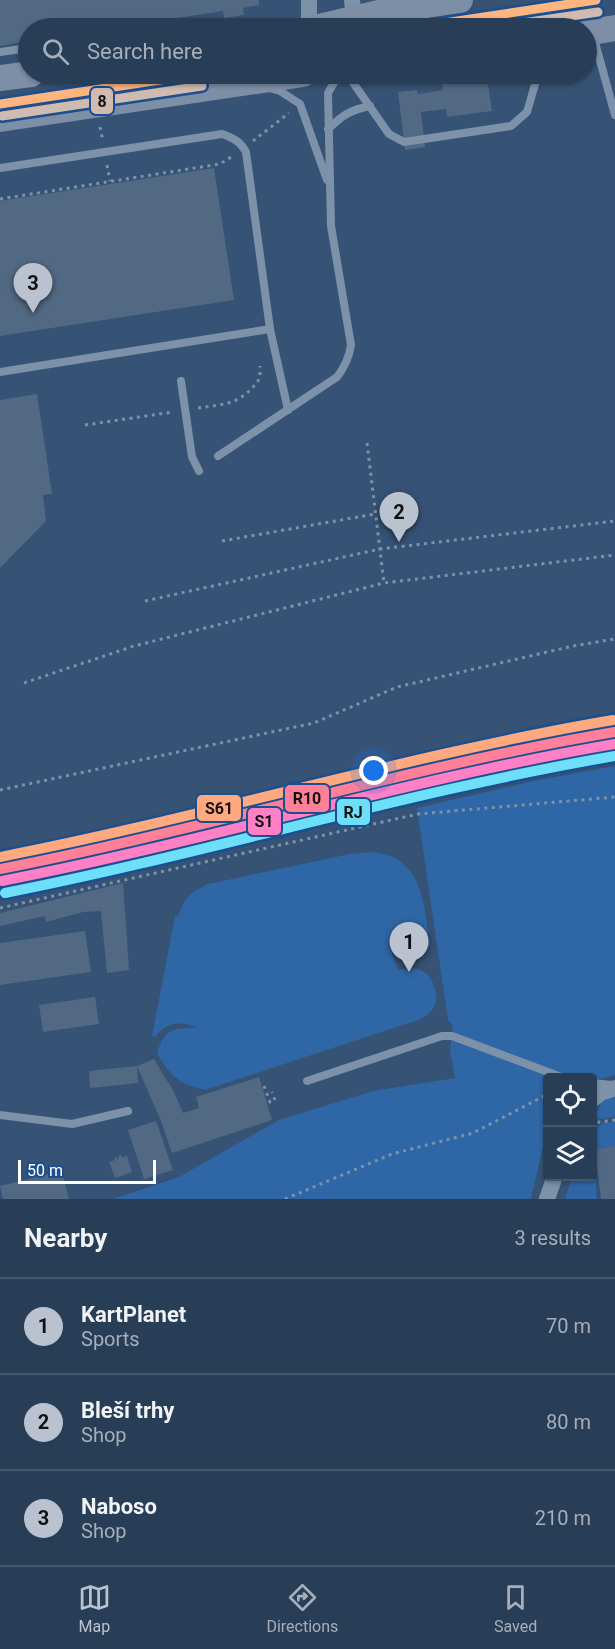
<!DOCTYPE html>
<html lang="en">
<head>
<meta charset="utf-8">
<style>
	:root { --surface:#283e57; --page:#344961; --text:#f1f3f6; --muted:#a5aeba; --line:#44576d; --accent:#b9c2ce }
	body { margin:0; font-family:Roboto,sans-serif; background:var(--page); color:var(--text) }
	.controls { position:absolute; right:18px; bottom:18px; display:grid; overflow:hidden; border-radius:6px; box-shadow:0 2px 4px #0004 }
	.controls button { width:54px; height:54px; display:grid; place-items:center; padding:0; border:0; border-bottom:2px solid var(--line); background:var(--surface); color:var(--text); font:30px sans-serif }
	.scale { position:absolute; left:18px; bottom:15px; width:138px; box-sizing:border-box; padding-left:6px; border:3px solid #fff; border-top:0; font-size:16px; line-height:21px; white-space:nowrap; color:#fff; -webkit-text-stroke:4px #1b4f8f; paint-order:stroke }
	.you { position:absolute; left:374px; top:771px; width:21px; height:21px; margin:-15px; border:4px solid #fff; border-radius:50%; background:#1a73e8; box-shadow:0 0 0 9px #1a73e833 }
	.badge { display:grid; place-items:center; width:39px; height:39px; border-radius:50%; background:var(--accent); color:#111; font-size:20px; font-weight:700 }
	.pin { position:absolute; translate:-50% -50px; filter:drop-shadow(0 2px 3px #0008) }
	.pin::after { content:''; position:absolute; top:32px; width:21px; height:18px; background:inherit; clip-path:polygon(0 0,100% 0,50% 100%) }
	.list { margin:0; padding:0; list-style:none }
	h2 { display:flex; justify-content:space-between; align-items:center; height:78px; margin:0; padding:0 24px; font-size:26px }
	h2 small { font-size:20px; font-weight:400; color:var(--muted) }
	.list li { display:grid; grid-template-columns:39px 1fr auto; gap:18px; align-items:center; box-sizing:border-box; height:96px; padding:0 24px; border-top:2px solid var(--line) }
	.list b { display:block; font-size:22px; white-space:nowrap }
	.list p { margin:0; font-size:20px; white-space:nowrap; color:var(--muted) }
	.list em { font-size:20px; font-style:normal; color:var(--muted) }
	.icon { flex:none; width:33px; height:33px; fill:none; stroke:currentColor; stroke-width:2; stroke-linecap:round; stroke-linejoin:round }
	.map { position:relative; flex:none; width:615px; height:1199px; overflow:hidden }
	.search { position:absolute; background:var(--surface); box-shadow:0 2px 4px #0004; left:18px; right:18px; top:18px; height:66px; display:flex; align-items:center; gap:15px; box-sizing:border-box; padding:0 21px; border-radius:33px; color:var(--muted); font-size:22px }
	.sheet { height:366px; background:var(--surface) }
	nav { display:flex; justify-content:space-around; align-items:center; box-sizing:border-box; height:84px; border-top:2px solid var(--line); background:var(--surface); font-size:16px; color:var(--muted) }
	nav a { display:grid; justify-items:center; gap:3px }
	nav .on { color:var(--accent) }
	.map>svg:first-child { display:block }
	.green { fill:#2f66a5 }
	.building { fill:#526984 }
	.lines { fill:none; stroke-linecap:round; stroke-linejoin:round }
	.path { stroke:#7d92a8; stroke-width:3; stroke-dasharray:3 4.5; stroke-linecap:butt }
	.lane { stroke:#7d92a8; stroke-width:8 }
	.street { stroke:#7d92a8; stroke-width:16 }
	.primary { stroke:#7d8ea7; stroke-width:26 }
	.rail { stroke:#7e92a7; stroke-width:4.5; stroke-dasharray:10 4.5; stroke-linecap:butt }
	.rail-1-casing { stroke:#1b4f8f; stroke-width:15 }
	.rail-2-casing { stroke:#1b4f8f; stroke-width:15 }
	.rail-3-casing { stroke:#1b4f8f; stroke-width:15 }
	.rail-4-casing { stroke:#1b4f8f; stroke-width:15 }
	.rail-1 { stroke:#ff8098; stroke-width:10 }
	.rail-2 { stroke:#ff80c5; stroke-width:10 }
	.rail-3 { stroke:#ffa980; stroke-width:10 }
	.rail-4 { stroke:#6ddff8; stroke-width:10 }
	.tram-1-casing { stroke:#1b4f8f; stroke-width:14 }
	.tram-2-casing { stroke:#1b4f8f; stroke-width:14 }
	.tram-1 { stroke:#ffb580; stroke-width:9 }
	.tram-2 { stroke:#cfbbb0; stroke-width:9 }
	.line-badge { stroke:#1b4f8f; stroke-width:2 }
	.pale-badge-label { font-size:16px; text-anchor:middle; font-weight:bold; fill:#111 }
</style>
</head>
<body>
<div class="map">
<svg width="615" height="1199" viewBox="0 0 615 1199">
	<rect width="100%" height="100%" fill="#365274"/>
	<g class="green">
		<polygon points="615,766 615,1075 597,1080 593,1085 592,1078 548,1078 547,1129 531,1199 113,1199 179,1177 279,1120 373,1091 455,1078 450,1050 453,1026 448,1020 417,808 534,781"/>
		<path d="M 375,852 C 382,854 391,855 397,859 C 425,877 425,915 430,944 C 423,964 405,966 394,946 L 390,948 L 398,970 C 405,969 415,967 422,971 C 433,976 439,994 435,1005 C 433,1011 426,1016 421,1019 L 205,1090 C 179,1084 170,1076 157,1053 C 166,1025 175,1029 198,1028 C 181,1021 168,1021 155,1037 L 152,1036 L 175,916 L 178,916 C 185,897 189,893 208,884 L 350,854 Z"/>
		<polygon points="615,1095 615,1117 593,1120 601,1103"/>
		<polygon points="615,1122 615,1146 595,1150 593,1146 597,1199 565,1199 572,1177 592,1176 593,1137 593,1141 597,1127 603,1123"/>
	</g>
	<g class="building">
		<polygon points="0,0 259,0 259,5 243,8 244,15 224,18 223,11 112,28 28,28 28,41 0,46"/>
		<polygon points="487,77 492,111 447,117 446,109 421,112 425,147 405,150 398,92 417,90 418,94 443,90 442,84"/>
		<polygon points="214,168 234,300 0,336 0,201"/>
		<polygon points="37,394 52,494 43,495 46,521 0,568 0,400"/>
		<polygon points="123,883 129,970 107,973 101,911 83,912 46,922 45,916 0,926 0,913"/>
		<polygon points="85,931 91,972 0,985 0,943"/>
		<polygon points="95,997 99,1024 43,1032 39,1005"/>
		<polygon points="154,1059 174,1092 183,1113 199,1108 196,1097 259,1077 272,1120 172,1153 161,1121 137,1066"/>
		<polygon points="137,1066 138,1083 90,1088 89,1071"/>
		<polygon points="156,1121 173,1170 144,1179 128,1130"/>
		<polygon points="615,1146 615,1199 601,1199 595,1150"/>
		<polygon points="121,1155 122,1158 127,1156 132,1172 115,1178 109,1162 115,1160 114,1158 117,1157 117,1159 119,1159 118,1156"/>
		<polygon points="62,1171 69,1199 3,1199 0,1186"/>
	</g>
	<g class="lines">
		<g class="path">
			<polyline points="396,77 418,74"/>
			<polyline points="100,127 103,141"/>
			<polyline points="253,141 289,113"/>
			<polyline points="107,165 110,181"/>
			<polyline points="0,199 220,164 233,156"/>
			<path d="M 198,408 C 227,404 242,404 260,378 L 260,366"/>
			<polyline points="85,425 173,412"/>
			<polyline points="367,443 384,583"/>
			<polyline points="222,541 375,514"/>
			<polyline points="145,601 380,549 615,521"/>
			<polyline points="24,683 134,646 384,583 615,555"/>
			<polyline points="0,790 314,723 397,687 573,646 615,639"/>
			<polyline points="0,908 418,814 615,797"/>
			<polyline points="264,1086 270,1102 275,1100 272,1092"/>
			<polyline points="592,1128 599,1122 615,1120"/>
			<polyline points="285,1199 392,1154 473,1133 548,1094"/>
		</g>
		<g class="lane">
			<polyline points="593,35 615,115"/>
			<polyline points="0,52 28,48"/>
			<polyline points="347,74 389,134 404,142 511,126 527,112 538,74"/>
			<polyline points="269,88 280,91 300,104 327,180"/>
			<path d="M 328,129 C 343,115 350,110 370,106"/>
			<path d="M 0,168 L 222,134 C 233,138 240,141 246,152 L 270,329 L 288,410"/>
			<polyline points="0,372 270,329"/>
			<polyline points="181,381 192,457 199,471"/>
			<path d="M 218,456 L 337,377 C 345,367 349,358 351,345 L 331,226 L 328,93 L 339,74"/>
			<polyline points="307,1081 442,1036 452,1036 564,1078"/>
			<polyline points="592,1083 612,1085"/>
			<polyline points="0,1115 72,1124 128,1111"/>
		</g>
		<g class="street">
			<polyline points="309,0 309,28"/>
			<polyline points="352,0 355,28"/>
			<polyline points="592,1100 601,1093 615,1088"/>
			<polyline points="547,1199 555,1176"/>
		</g>
		<g class="primary">
			<polyline points="315,28 387,11 460,0"/>
			<polyline points="586,33 615,28"/>
			<polyline points="0,78 31,74"/>
			<polyline points="0,119 303,74"/>
		</g>
		<polyline class="rail" points="0,884 135,856 297,819"/>
		<defs>
			<path id="rail-1" d="M 0,869 C 206,829 408,767 615,732"/>
			<path id="rail-2" d="M 2,881 C 208,841 408,779 615,744"/>
			<path id="rail-3" d="M 0,857 C 206,817 406,755 613,720"/>
			<path id="rail-4" d="M 5,893 C 209,853 409,791 615,756"/>
		</defs>
		<use href="#rail-1" class="rail-1-casing"/>
		<use href="#rail-2" class="rail-2-casing"/>
		<use href="#rail-3" class="rail-3-casing"/>
		<use href="#rail-4" class="rail-4-casing"/>
		<use href="#rail-1" class="rail-1"/>
		<use href="#rail-2" class="rail-2"/>
		<use href="#rail-3" class="rail-3"/>
		<use href="#rail-4" class="rail-4"/>
		<defs>
			<g id="tram-1">
				<polyline points="411,28 596,0"/>
				<polyline points="0,104 200,74"/>
			</g>
			<g id="tram-2">
				<polyline points="488,28 598,12"/>
				<polyline points="2,116 202,86"/>
			</g>
		</defs>
		<use href="#tram-1" class="tram-1-casing"/>
		<use href="#tram-2" class="tram-2-casing"/>
		<use href="#tram-1" class="tram-1"/>
		<use href="#tram-2" class="tram-2"/>
	</g>
	<g class="line-badge">
		<rect x="90" y="87" width="24" height="28" rx="6" fill="#cfbbb0"/>
		<rect x="284" y="784" width="46" height="29" rx="6" fill="#ff8098"/>
		<rect x="196" y="794" width="46" height="28" rx="6" fill="#ffa980"/>
		<rect x="336" y="798" width="35" height="28" rx="6" fill="#6ddff8"/>
		<rect x="247" y="807" width="35" height="29" rx="6" fill="#ff80c5"/>
	</g>
	<g class="pale-badge-label">
		<text x="102" y="107">8</text>
		<text x="307" y="804">R10</text>
		<text x="219" y="814">S61</text>
		<text x="353" y="818">RJ</text>
		<text x="264" y="827">S1</text>
	</g>
</svg>
<div class="controls">
<button><svg class="icon" aria-label="locate" viewBox="0 0 24 24"><circle cx="12" cy="12" r="6"/><path d="M12 2v4M12 18v4M2 12h4M18 12h4"/></svg></button>
<button><svg class="icon" aria-label="layers" viewBox="0 0 24 24"><path d="M12 4l9 5-9 5-9-5zM3 14l9 5 9-5"/></svg></button>
</div>
<div class="scale">50 m</div>
<div class="you"></div>
<div class="pin badge" style="left:409px;top:972px">1</div>
<div class="pin badge" style="left:399px;top:542px">2</div>
<div class="pin badge" style="left:33px;top:313px">3</div>
<div class="search"><svg class="icon" aria-label="search" viewBox="0 0 24 24"><circle cx="10" cy="10" r="6"/><path d="M15 15l6 6"/></svg>Search here</div>
</div>
<section class="sheet">
<h2>Nearby<small>3 results</small></h2>
<ul class="list">
<li><span class="badge">1</span><div><b>KartPlanet</b><p>Sports</p></div><em>70 m</em></li>
<li><span class="badge">2</span><div><b>Bleší trhy</b><p>Shop</p></div><em>80 m</em></li>
<li><span class="badge">3</span><div><b>Naboso</b><p>Shop</p></div><em>210 m</em></li>
</ul>
</section>
<nav>
<a class="on"><svg class="icon" aria-label="map" viewBox="0 0 24 24"><path d="M3 6l6-2 6 2 6-2v14l-6 2-6-2-6 2zM9 4v14M15 6v14"/></svg>Map</a>
<a><svg class="icon" aria-label="directions" viewBox="0 0 24 24"><path d="M12 3l9 9-9 9-9-9zM9 14v-3h6M13 9l2 2-2 2"/></svg>Directions</a>
<a><svg class="icon" aria-label="saved" viewBox="0 0 24 24"><path d="M7 4h10v16l-5-4-5 4z"/></svg>Saved</a>
</nav>
</body>
</html>
